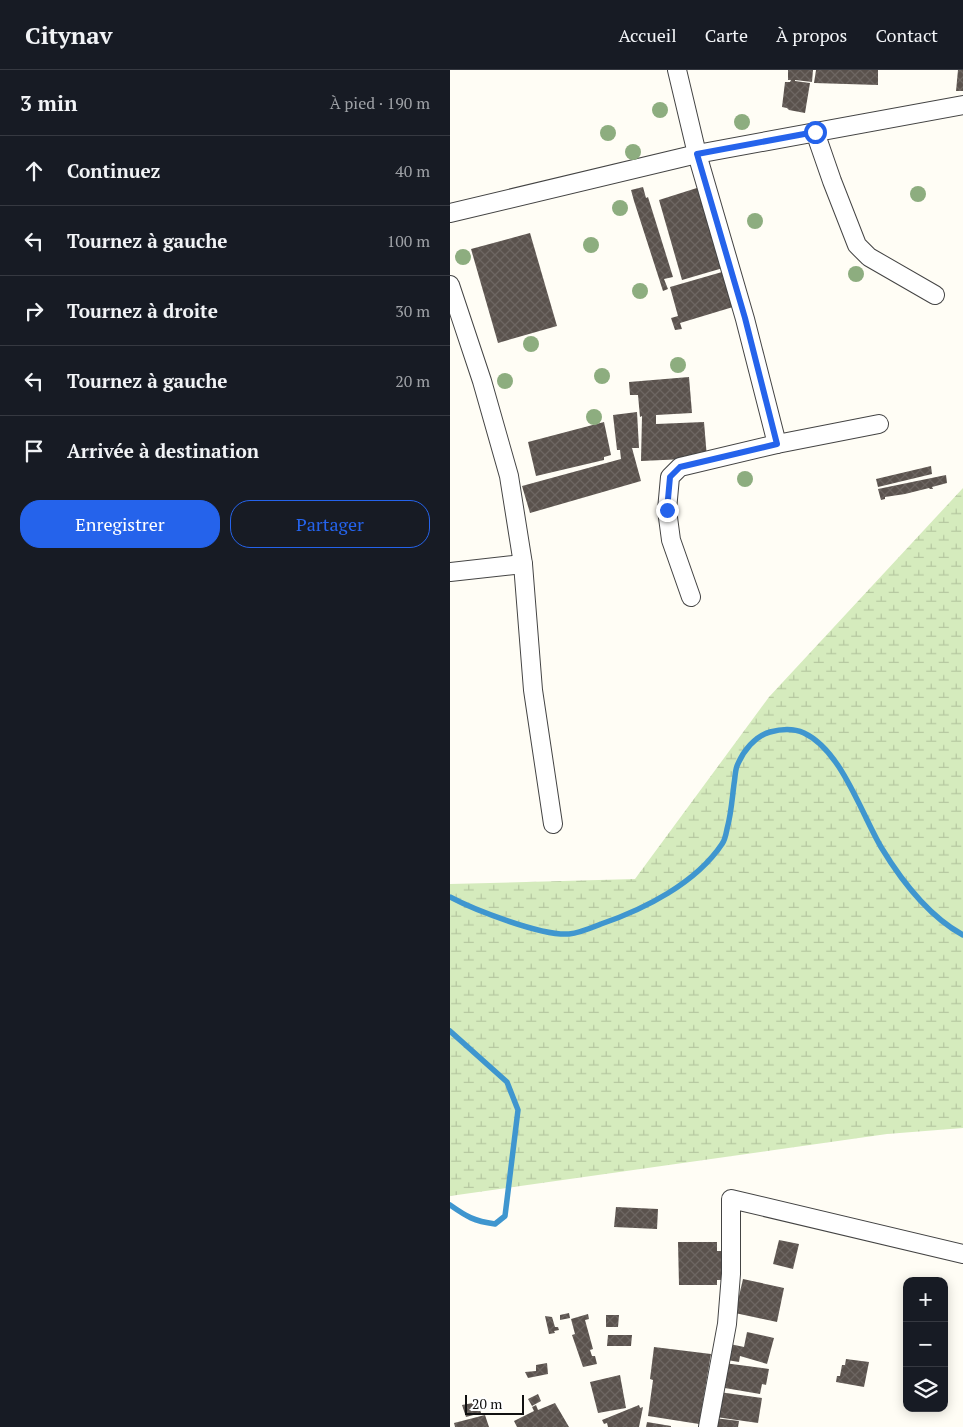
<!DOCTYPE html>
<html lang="fr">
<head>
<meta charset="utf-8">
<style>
	:root { --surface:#171b24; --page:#20242c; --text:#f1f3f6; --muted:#9ea1a6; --line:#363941; --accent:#2563eb }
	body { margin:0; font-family:"PT Serif",serif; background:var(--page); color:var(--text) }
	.controls { position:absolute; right:15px; bottom:15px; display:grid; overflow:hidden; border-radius:10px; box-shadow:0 2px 12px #0003 }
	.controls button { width:45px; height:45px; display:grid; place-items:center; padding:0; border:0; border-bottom:1px solid var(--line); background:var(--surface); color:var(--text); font:25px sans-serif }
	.scale { position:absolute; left:15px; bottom:12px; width:59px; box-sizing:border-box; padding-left:5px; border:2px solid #111; border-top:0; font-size:14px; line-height:18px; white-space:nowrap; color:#111; -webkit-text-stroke:4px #fff; paint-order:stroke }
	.stop { position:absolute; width:15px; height:15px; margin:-11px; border:4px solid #2563eb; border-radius:50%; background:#fff }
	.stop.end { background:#2563eb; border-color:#fff; box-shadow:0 1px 5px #0008 }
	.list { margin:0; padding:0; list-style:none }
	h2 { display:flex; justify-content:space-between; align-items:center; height:65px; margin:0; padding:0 20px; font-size:21px }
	h2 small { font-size:16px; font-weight:400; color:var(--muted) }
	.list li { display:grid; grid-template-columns:32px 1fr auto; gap:15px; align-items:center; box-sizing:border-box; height:70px; padding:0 20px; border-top:1px solid var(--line) }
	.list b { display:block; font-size:19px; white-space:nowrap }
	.list em { font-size:16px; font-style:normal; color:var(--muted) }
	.actions { display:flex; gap:10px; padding:15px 20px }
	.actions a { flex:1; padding:11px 0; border:1px solid var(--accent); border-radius:20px; text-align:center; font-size:18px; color:var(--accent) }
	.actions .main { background:var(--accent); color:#fff }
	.icon { flex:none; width:28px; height:28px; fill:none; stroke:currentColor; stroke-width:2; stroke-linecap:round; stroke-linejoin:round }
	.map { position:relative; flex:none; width:513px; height:1357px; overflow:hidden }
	header { display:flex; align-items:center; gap:30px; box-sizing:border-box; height:70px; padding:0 25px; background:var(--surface); border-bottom:1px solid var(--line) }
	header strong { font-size:24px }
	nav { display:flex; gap:28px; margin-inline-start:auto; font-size:18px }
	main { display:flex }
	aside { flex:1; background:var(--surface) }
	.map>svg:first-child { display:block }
	.wetland { fill:url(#wetland-marsh) }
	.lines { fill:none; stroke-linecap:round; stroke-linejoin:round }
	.stream { stroke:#3f96cf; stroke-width:5.5 }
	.building { fill:url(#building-cross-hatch) }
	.minor-casing { stroke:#444; stroke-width:20 }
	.minor { stroke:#fff; stroke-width:18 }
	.tree { fill:#8dad7f }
	.route { stroke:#2563eb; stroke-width:6 }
</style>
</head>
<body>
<header>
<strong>Citynav</strong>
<nav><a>Accueil</a><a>Carte</a><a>À propos</a><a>Contact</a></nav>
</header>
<main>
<aside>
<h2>3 min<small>À pied · 190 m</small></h2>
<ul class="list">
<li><svg class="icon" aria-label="ahead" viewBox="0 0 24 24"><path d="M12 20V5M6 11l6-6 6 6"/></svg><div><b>Continuez</b></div><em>40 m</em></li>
<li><svg class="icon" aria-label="left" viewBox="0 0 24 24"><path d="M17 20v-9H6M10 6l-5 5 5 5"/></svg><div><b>Tournez à gauche</b></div><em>100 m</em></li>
<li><svg class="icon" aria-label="right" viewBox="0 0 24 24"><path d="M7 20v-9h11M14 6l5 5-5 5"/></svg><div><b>Tournez à droite</b></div><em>30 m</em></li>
<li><svg class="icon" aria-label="left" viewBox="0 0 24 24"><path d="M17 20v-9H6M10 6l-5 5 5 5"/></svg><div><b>Tournez à gauche</b></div><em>20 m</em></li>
<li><svg class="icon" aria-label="arrive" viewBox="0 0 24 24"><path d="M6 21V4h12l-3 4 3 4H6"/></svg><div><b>Arrivée à destination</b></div></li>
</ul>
<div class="actions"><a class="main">Enregistrer</a><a>Partager</a></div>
</aside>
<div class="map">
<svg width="513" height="1357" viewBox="0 0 513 1357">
	<defs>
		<pattern id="wetland-marsh" width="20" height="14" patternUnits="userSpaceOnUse" patternTransform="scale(1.25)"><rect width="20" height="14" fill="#d5ebbd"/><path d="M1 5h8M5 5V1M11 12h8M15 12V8" fill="none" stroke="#b6c8a1"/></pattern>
		<pattern id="building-cross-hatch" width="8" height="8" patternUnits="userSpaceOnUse" patternTransform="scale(1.25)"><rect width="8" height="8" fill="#5a524d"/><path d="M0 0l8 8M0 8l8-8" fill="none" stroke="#6d6662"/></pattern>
	</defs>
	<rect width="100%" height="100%" fill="#fffdf5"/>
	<polygon class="wetland" points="513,418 513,1058 437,1064 0,1126 0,814 185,809 319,627"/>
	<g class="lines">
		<g class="stream">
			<path d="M 0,827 C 24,840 92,866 119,864 C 129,863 141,858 151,854 C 195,839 246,813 272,774 C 275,770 276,764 277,759 C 281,745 282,730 284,714 C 285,709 285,701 287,696 C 293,681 305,666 320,662 C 331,659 343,658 354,663 C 391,680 411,743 431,777 C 451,810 478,846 513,865"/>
			<path d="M 0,961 L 57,1012 L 68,1040 L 55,1146 L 45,1154 C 24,1151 17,1147 0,1135"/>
		</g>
	</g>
	<g class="building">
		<polygon points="338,0 363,0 362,12 345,10 345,11 360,13 355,43 339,40 337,38 332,37 335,12 340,12 341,10 338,10"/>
		<polygon points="366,0 428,0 428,15 364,13"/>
		<polygon points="508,0 513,0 513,21 506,21"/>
		<polygon points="193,117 196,128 198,127 223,207 214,209 218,219 213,221 184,131 181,120"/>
		<polygon points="250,117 273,198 232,210 209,130"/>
		<polygon points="80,163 107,256 48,273 21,179"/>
		<polygon points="272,202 283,237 230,253 232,259 225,260 221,248 228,246 220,217"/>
		<polygon points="239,307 242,343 206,345 206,354 254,352 257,388 191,391 192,346 190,347 188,325 180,325 179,312"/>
		<polygon points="187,342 189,378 182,378 191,411 80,443 72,416 171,389 170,380 167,380 163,345"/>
		<polygon points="154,352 161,385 154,387 154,390 86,406 78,372"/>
		<polygon points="481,396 482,404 428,417 426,409"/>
		<polygon points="496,405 497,413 482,417 483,419 480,419 479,418 455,424 435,427 435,429 431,430 428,419"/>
		<polygon points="166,1137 208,1139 207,1159 164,1157"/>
		<polygon points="329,1170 349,1174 343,1199 323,1194"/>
		<polygon points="228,1172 267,1172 267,1181 271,1181 272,1210 267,1210 267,1215 229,1215"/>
		<polygon points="293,1209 334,1218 327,1252 285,1243"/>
		<polygon points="119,1243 120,1248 110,1250 110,1245"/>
		<polygon points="138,1244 139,1249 135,1250 143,1279 140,1280 142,1286 145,1286 147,1294 133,1297 122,1265 125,1264 121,1249"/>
		<polygon points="156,1245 169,1245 168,1257 156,1257"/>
		<polygon points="95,1246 102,1247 105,1257 108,1257 109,1260 104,1261 105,1263 99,1264"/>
		<polygon points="297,1262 324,1268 317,1294 290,1286 289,1292 277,1290 280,1274 294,1277"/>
		<polygon points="158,1265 182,1265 181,1276 157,1276"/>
		<polygon points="204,1277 261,1284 249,1354 198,1346 203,1310 200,1309"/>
		<polygon points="396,1289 419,1292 414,1317 386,1312 387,1306 390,1306 392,1295 395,1295"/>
		<polygon points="97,1293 98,1304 78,1308 75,1302 86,1301 86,1295"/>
		<polygon points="274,1293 319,1299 316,1315 312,1314 310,1324 269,1317"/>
		<polygon points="170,1305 176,1338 148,1343 140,1312"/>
		<polygon points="269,1322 312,1328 308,1353 266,1347"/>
		<polygon points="88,1324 91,1331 82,1336 78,1329"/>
		<polygon points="28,1332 31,1343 16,1347 12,1335"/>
		<polygon points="105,1333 119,1357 67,1357 64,1351 84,1341 82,1337 86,1335 88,1340"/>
		<polygon points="189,1335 190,1338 193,1337 189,1357 158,1357 157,1353 154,1354 152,1350"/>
		<polygon points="35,1345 39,1357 5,1357 4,1353"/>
		<polygon points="264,1348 289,1351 288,1357 262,1357"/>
		<polygon points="197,1352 221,1356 221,1357 196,1357"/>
	</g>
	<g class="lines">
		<defs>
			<g id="minor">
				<polyline points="227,0 247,84 295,249 327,374"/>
				<polyline points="365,62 382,111 407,175 419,187 485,225"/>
				<polyline points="0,143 247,84 513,35"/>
				<polyline points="0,215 32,311 59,406 73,494 83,620 103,754"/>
				<polyline points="0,502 73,494"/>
				<polyline points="241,527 221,470 217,440 220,407 230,397 327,374 429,354"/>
				<polyline points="258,1357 277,1254 281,1204 281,1129 513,1184"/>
			</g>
		</defs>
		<use href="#minor" class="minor-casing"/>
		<use href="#minor" class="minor"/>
	</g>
	<g class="tree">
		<circle cx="210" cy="40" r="8"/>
		<circle cx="292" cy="52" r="8"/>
		<circle cx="158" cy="63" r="8"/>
		<circle cx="183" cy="82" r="8"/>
		<circle cx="468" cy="124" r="8"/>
		<circle cx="170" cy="138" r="8"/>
		<circle cx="305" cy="151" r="8"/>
		<circle cx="141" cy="175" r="8"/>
		<circle cx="13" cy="187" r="8"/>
		<circle cx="406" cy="204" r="8"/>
		<circle cx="190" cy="221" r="8"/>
		<circle cx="81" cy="274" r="8"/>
		<circle cx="228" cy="295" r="8"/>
		<circle cx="152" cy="306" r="8"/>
		<circle cx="55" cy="311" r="8"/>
		<circle cx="144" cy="347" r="8"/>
		<circle cx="295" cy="409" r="8"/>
	</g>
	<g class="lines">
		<polyline class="route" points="217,440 220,407 230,397 327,374 295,248 247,84 365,62"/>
	</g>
</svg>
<div class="controls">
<button>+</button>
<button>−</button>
<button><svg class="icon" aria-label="layers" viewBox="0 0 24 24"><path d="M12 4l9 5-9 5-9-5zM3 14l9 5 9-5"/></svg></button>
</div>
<div class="scale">20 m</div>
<div class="stop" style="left:365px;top:62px"></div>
<div class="stop end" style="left:217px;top:440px"></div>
</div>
</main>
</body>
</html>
